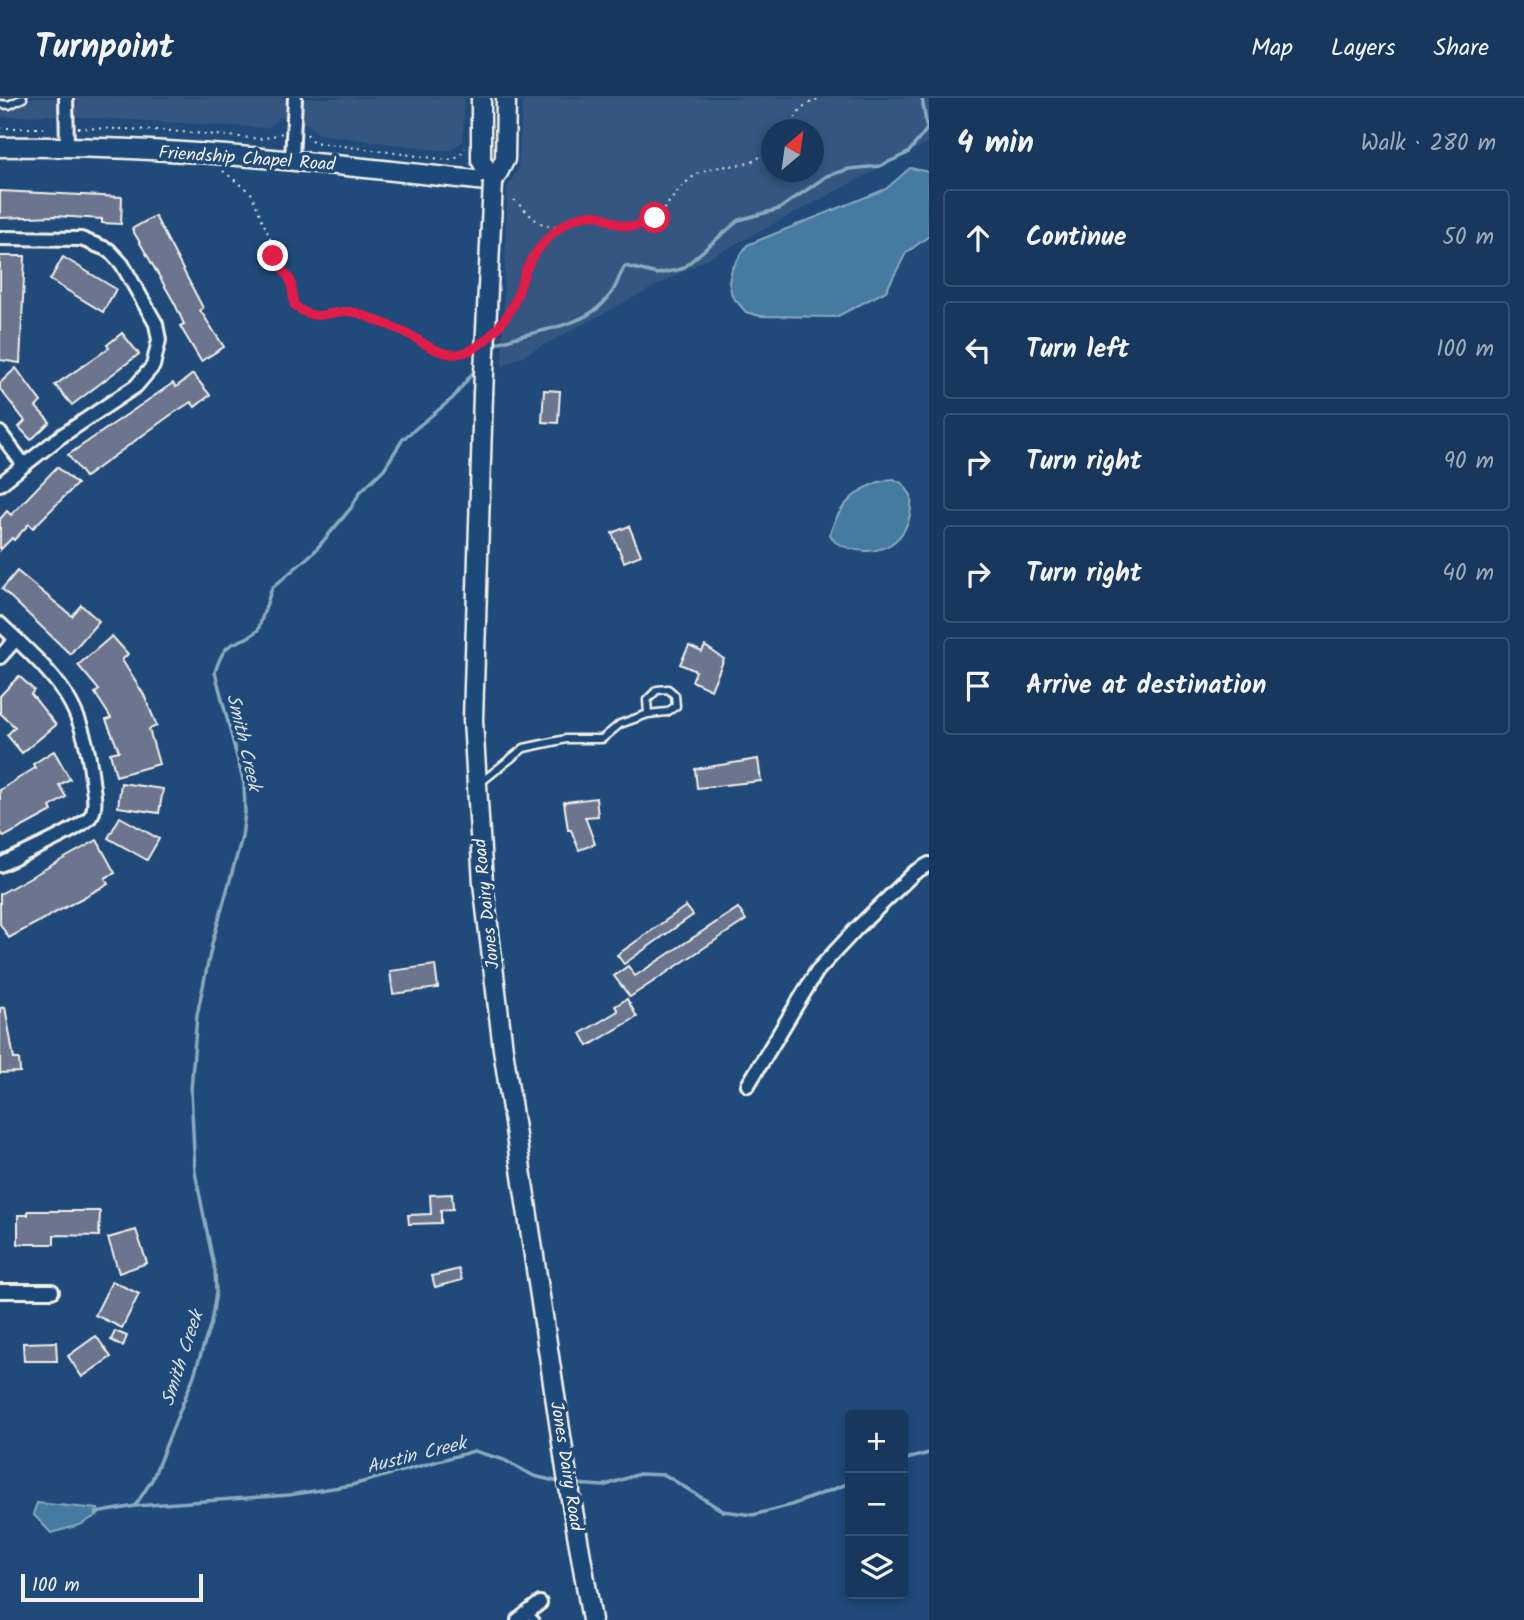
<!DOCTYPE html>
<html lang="en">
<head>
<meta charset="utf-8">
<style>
	:root { --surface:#17385c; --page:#203f62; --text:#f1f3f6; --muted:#9eacbb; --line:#365272 }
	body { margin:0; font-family:Kalam,sans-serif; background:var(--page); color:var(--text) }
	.controls { position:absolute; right:21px; bottom:21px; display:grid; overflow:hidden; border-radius:7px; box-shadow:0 4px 10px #0003 }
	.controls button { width:63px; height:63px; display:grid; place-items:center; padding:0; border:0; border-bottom:2px solid var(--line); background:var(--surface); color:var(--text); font:35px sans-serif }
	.compass { position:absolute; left:761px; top:21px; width:63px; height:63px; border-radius:50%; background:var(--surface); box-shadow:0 4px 10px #0003; rotate:29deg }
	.scale { position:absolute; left:21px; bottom:18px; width:182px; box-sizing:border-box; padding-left:7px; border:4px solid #f4f1e8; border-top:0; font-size:19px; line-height:24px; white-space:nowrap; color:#f4f1e8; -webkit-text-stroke:5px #1f4a7a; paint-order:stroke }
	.stop { position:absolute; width:21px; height:21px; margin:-16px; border:5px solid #e11d48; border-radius:50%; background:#fff }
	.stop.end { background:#e11d48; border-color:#fff; box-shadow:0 2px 7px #0008 }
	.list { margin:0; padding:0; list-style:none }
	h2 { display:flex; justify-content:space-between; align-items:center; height:91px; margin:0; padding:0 28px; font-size:30px }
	h2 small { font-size:23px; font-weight:400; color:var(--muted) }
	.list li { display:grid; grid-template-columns:46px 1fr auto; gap:21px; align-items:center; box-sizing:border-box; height:98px; margin:0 14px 14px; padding:0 14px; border:2px solid var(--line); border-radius:7px }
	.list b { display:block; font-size:26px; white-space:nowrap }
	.list em { font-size:23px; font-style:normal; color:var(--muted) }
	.icon { flex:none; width:38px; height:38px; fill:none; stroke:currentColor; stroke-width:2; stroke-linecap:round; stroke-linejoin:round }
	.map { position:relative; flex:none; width:929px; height:1522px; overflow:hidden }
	header { display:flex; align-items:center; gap:42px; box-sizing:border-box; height:98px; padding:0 35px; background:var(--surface); border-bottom:2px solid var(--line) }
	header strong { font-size:33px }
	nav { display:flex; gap:38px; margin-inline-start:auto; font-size:24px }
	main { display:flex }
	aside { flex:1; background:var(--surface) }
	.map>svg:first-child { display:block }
	.built { fill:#365780; fill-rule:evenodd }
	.water { fill:#447aa1; stroke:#8aaabd; stroke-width:2 }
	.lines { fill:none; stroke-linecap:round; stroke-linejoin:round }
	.stream { stroke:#8aaabd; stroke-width:3.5 }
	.building { fill:#6c748e; stroke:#f4f1e8; stroke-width:2 }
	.lane-casing { stroke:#f4f1e8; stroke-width:11 }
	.street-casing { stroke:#f4f1e8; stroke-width:18 }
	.secondary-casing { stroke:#f4f1e8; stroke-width:23 }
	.path { stroke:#f4f1e8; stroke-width:2; stroke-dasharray:2 5; stroke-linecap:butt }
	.lane { stroke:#1f4a7a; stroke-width:6 }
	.street { stroke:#1f4a7a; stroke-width:12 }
	.secondary { stroke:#1f4a7a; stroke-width:18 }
	.secondary-bridge-casing { stroke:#f4f1e8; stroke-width:23; stroke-linecap:butt }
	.secondary-bridge { stroke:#1f4a7a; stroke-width:18 }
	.route { stroke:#e11d48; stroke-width:9 }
	.labels { text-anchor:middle; stroke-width:7; stroke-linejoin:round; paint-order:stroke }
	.street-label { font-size:18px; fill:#f4f1e8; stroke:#1f4a7a }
	.water-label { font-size:19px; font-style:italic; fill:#dadfdd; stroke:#1f4a7a }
</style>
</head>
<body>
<header>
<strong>Turnpoint</strong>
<nav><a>Map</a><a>Layers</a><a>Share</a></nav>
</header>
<main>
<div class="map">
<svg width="929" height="1522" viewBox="0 0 929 1522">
	<rect width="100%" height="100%" fill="#1f4a7a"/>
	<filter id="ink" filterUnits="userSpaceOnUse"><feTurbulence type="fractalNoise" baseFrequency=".0143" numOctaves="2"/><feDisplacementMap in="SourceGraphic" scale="14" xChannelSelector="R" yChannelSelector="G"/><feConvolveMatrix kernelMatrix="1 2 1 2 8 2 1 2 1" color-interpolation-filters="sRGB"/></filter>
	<g filter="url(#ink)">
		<g class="built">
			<polygon points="0,0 464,0 463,43 451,52 439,52 319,36 309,27 279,19 269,30 43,17 0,19"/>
			<path d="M 523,0 L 929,0 L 929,44 L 502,269 L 507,90 L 518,71 ZM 772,32 L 814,32 L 814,74 L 772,74 Z"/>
		</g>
		<g class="water">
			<polygon points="910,70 929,74 929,138 906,155 886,193 836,219 760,218 746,214 732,198 729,184 732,171 747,147 886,91"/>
			<path d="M 894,381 L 903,386 L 911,397 C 915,444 876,467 835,444 L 830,437 C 837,407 863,384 894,381 Z"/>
			<polygon points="37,1405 98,1411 99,1416 80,1427 51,1435 33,1416"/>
		</g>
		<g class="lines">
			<g class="stream">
				<path d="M 491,251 L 497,245 C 532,232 587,231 610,197 C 617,189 619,177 625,168 L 657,176 L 682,171 L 739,122 L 779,111 L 827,78 L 849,71 L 880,68 L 908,55 L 927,31 L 922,0"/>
				<polyline points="903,1362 929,1355"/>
				<polyline points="574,1386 603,1388 639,1376 665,1377 723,1413 753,1417 791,1407 850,1385"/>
				<path d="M 135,1408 L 152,1382 L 193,1280 L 211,1225 L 216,1194 L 215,1173 L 195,1074 L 191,992 L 197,917 L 212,846 L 242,739 L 245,714 L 244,686 L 215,574 C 227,535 238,551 258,532 L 272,490 L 314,454 L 351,410 L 360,394 L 384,371 L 403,341 L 453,300 L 478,268"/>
				<polyline points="96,1415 135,1408 289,1397 352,1387 474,1353 504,1362 534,1378 563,1385"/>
			</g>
		</g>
		<g class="building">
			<polygon points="0,93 122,99 121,126 102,125 102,121 56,118 0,120"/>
			<polygon points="155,118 203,210 200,212 224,249 201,263 180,228 184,226 175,206 132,131"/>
			<polygon points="0,158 25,158 20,265 0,262"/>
			<polygon points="63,159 116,191 103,214 50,182"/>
			<polygon points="122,235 139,256 72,307 55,287 109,250 107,247"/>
			<polygon points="16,270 41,304 36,309 50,324 31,342 19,329 25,323 0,291 0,285"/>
			<polygon points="193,276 210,297 195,309 191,304 172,316 85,379 68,357 173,285 176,289"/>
			<polygon points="544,292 560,293 558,325 542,324"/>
			<polygon points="57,369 77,386 33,430 29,426 14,442 12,440 0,452 0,421 7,413 11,417"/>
			<polygon points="629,428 641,457 624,464 612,435"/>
			<polygon points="17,473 72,518 81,507 99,523 70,556 2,491"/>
			<polygon points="112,538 128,556 122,562 144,597 157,628 149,631 159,666 116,678 110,655 119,653 106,622 111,620 95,595 99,592 78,567"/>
			<polygon points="689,548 702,554 705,548 724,561 711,592 692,583 696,573 680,566"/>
			<polygon points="19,578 34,592 31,596 56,627 22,655 7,637 15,629 0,615 0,598"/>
			<polygon points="54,653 70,681 59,687 66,699 50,709 52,713 4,739 0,733 0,692 35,670 33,666"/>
			<polygon points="758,661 761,683 697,690 695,671"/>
			<polygon points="121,685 163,691 159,715 118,709"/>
			<polygon points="596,700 598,718 585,719 595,746 579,752 571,732 568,732 564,704"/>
			<polygon points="120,719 159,741 147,762 108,740"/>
			<polygon points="97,742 115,775 105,780 108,786 9,840 0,826 0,796"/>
			<polygon points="686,808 693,817 624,866 617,857"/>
			<polygon points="738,810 746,822 630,899 614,878 628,868 635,878"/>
			<polygon points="435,867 438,890 393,896 390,873"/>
			<polygon points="627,901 637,919 588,948 581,935 618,913 615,908"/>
			<polygon points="5,909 14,961 19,961 20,974 0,975 0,910"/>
			<polygon points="452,1096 453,1111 441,1112 441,1125 409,1126 408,1117 431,1116 430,1097"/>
			<polygon points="28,1113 100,1113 99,1138 54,1137 54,1146 18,1146 18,1117 28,1117"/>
			<polygon points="136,1132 147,1165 119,1175 108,1140"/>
			<polygon points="459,1171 462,1182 435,1189 432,1178"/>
			<polygon points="112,1183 139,1196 122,1230 95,1217"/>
			<polygon points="115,1233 127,1238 123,1248 111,1242"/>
			<polygon points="96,1238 111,1259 82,1279 68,1258"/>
			<polygon points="56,1244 57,1263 24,1263 23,1245"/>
		</g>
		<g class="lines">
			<defs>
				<g id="lane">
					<polyline points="0,6 9,7 23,0"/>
					<polyline points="480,685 524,650 566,641 602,641 620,626 648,616 667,614 676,608 675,597 668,591 657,592 647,602 648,616"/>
					<polyline points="527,1514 535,1522"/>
				</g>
				<g id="street">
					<polyline points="66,0 67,47"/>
					<polyline points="292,61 295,0"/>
					<polyline points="0,140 81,141 109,152 122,166 156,226 159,242 153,268 136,288 60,339 0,386"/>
					<polyline points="0,335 24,367"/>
					<path d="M 0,526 C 55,578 84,602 92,682 C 93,693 98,710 90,719 C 76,734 20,757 0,767"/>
					<polyline points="0,559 16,541"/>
					<polyline points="748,987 817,873 856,831 914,775 929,766"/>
					<polyline points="0,1193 52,1193"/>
					<polyline points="518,1522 540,1505"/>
				</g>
				<g id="secondary">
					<polyline points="481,0 481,62 493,84"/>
					<path d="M 0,49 C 165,46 329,66 493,84"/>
					<polyline points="493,84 505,61 506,0"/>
					<polyline points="483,296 473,622 483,785 503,951 567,1378 592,1522"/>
				</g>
			</defs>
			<use href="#lane" class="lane-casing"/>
			<use href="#street" class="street-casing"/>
			<use href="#secondary" class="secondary-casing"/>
			<g class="path">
				<polyline points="0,30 47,30"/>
				<polyline points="78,30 159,32 263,41 282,35"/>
				<polyline points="788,32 801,10 819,0"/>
				<polyline points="307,36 313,44 448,62 459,59 465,50"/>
				<path d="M 223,73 L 251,95 L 273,148 L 273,158 L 291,182 L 294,207 C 324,231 328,205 354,212 C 393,224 427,260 468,254"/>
				<path d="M 514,102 C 531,116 537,131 562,128"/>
				<path d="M 503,222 C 529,187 523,160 563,128 C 599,99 611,134 638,128 C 662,122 671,97 689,82 C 711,63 736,72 755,62 C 761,59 767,52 772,48"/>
			</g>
			<use href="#lane" class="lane"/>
			<use href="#street" class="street"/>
			<use href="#secondary" class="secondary"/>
			<defs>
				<polyline id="secondary-bridge" points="483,296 493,84"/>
			</defs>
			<use href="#secondary-bridge" class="secondary-bridge-casing"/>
			<use href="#secondary-bridge" class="secondary-bridge"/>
		</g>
	</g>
	<g class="lines" filter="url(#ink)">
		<path class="route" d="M 273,158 L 291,183 L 294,207 C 324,232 332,202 368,219 C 380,224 391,228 403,233 C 419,241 432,254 451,256 C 476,259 504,226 514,205 C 521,191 523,174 532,160 C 541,147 555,131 570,123 C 603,105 609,132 636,128 C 642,128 649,122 655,120"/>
	</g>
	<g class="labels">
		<g class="street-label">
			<text transform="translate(247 60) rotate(4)" y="6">Friendship Chapel Road</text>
			<text transform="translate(486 806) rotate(-96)" y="6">Jones Dairy Road</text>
			<text transform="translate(567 1368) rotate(81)" y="6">Jones Dairy Road</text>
		</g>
		<g class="water-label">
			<text transform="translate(245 644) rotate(77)" y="7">Smith Creek</text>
			<text transform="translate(181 1260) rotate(-72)" y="7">Smith Creek</text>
			<text transform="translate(416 1356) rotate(-14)" y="7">Austin Creek</text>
		</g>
	</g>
</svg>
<div class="controls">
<button>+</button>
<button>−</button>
<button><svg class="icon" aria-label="layers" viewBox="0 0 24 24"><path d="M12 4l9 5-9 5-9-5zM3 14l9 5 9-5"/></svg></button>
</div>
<svg class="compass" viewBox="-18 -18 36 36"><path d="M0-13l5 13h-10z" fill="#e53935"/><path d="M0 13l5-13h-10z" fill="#9eacbb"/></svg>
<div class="scale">100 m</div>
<div class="stop" style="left:655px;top:120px"></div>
<div class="stop end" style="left:273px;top:158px"></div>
</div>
<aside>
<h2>4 min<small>Walk · 280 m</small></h2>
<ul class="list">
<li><svg class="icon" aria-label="ahead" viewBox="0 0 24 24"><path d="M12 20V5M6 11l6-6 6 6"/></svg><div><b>Continue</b></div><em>50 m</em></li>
<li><svg class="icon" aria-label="left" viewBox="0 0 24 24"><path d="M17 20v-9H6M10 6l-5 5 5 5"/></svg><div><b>Turn left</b></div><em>100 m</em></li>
<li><svg class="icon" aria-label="right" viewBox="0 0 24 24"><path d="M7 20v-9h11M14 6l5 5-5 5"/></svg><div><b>Turn right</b></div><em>90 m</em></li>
<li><svg class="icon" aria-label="right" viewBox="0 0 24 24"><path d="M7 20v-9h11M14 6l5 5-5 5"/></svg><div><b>Turn right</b></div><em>40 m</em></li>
<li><svg class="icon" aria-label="arrive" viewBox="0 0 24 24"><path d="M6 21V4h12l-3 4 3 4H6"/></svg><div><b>Arrive at destination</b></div></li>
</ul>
</aside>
</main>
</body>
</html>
